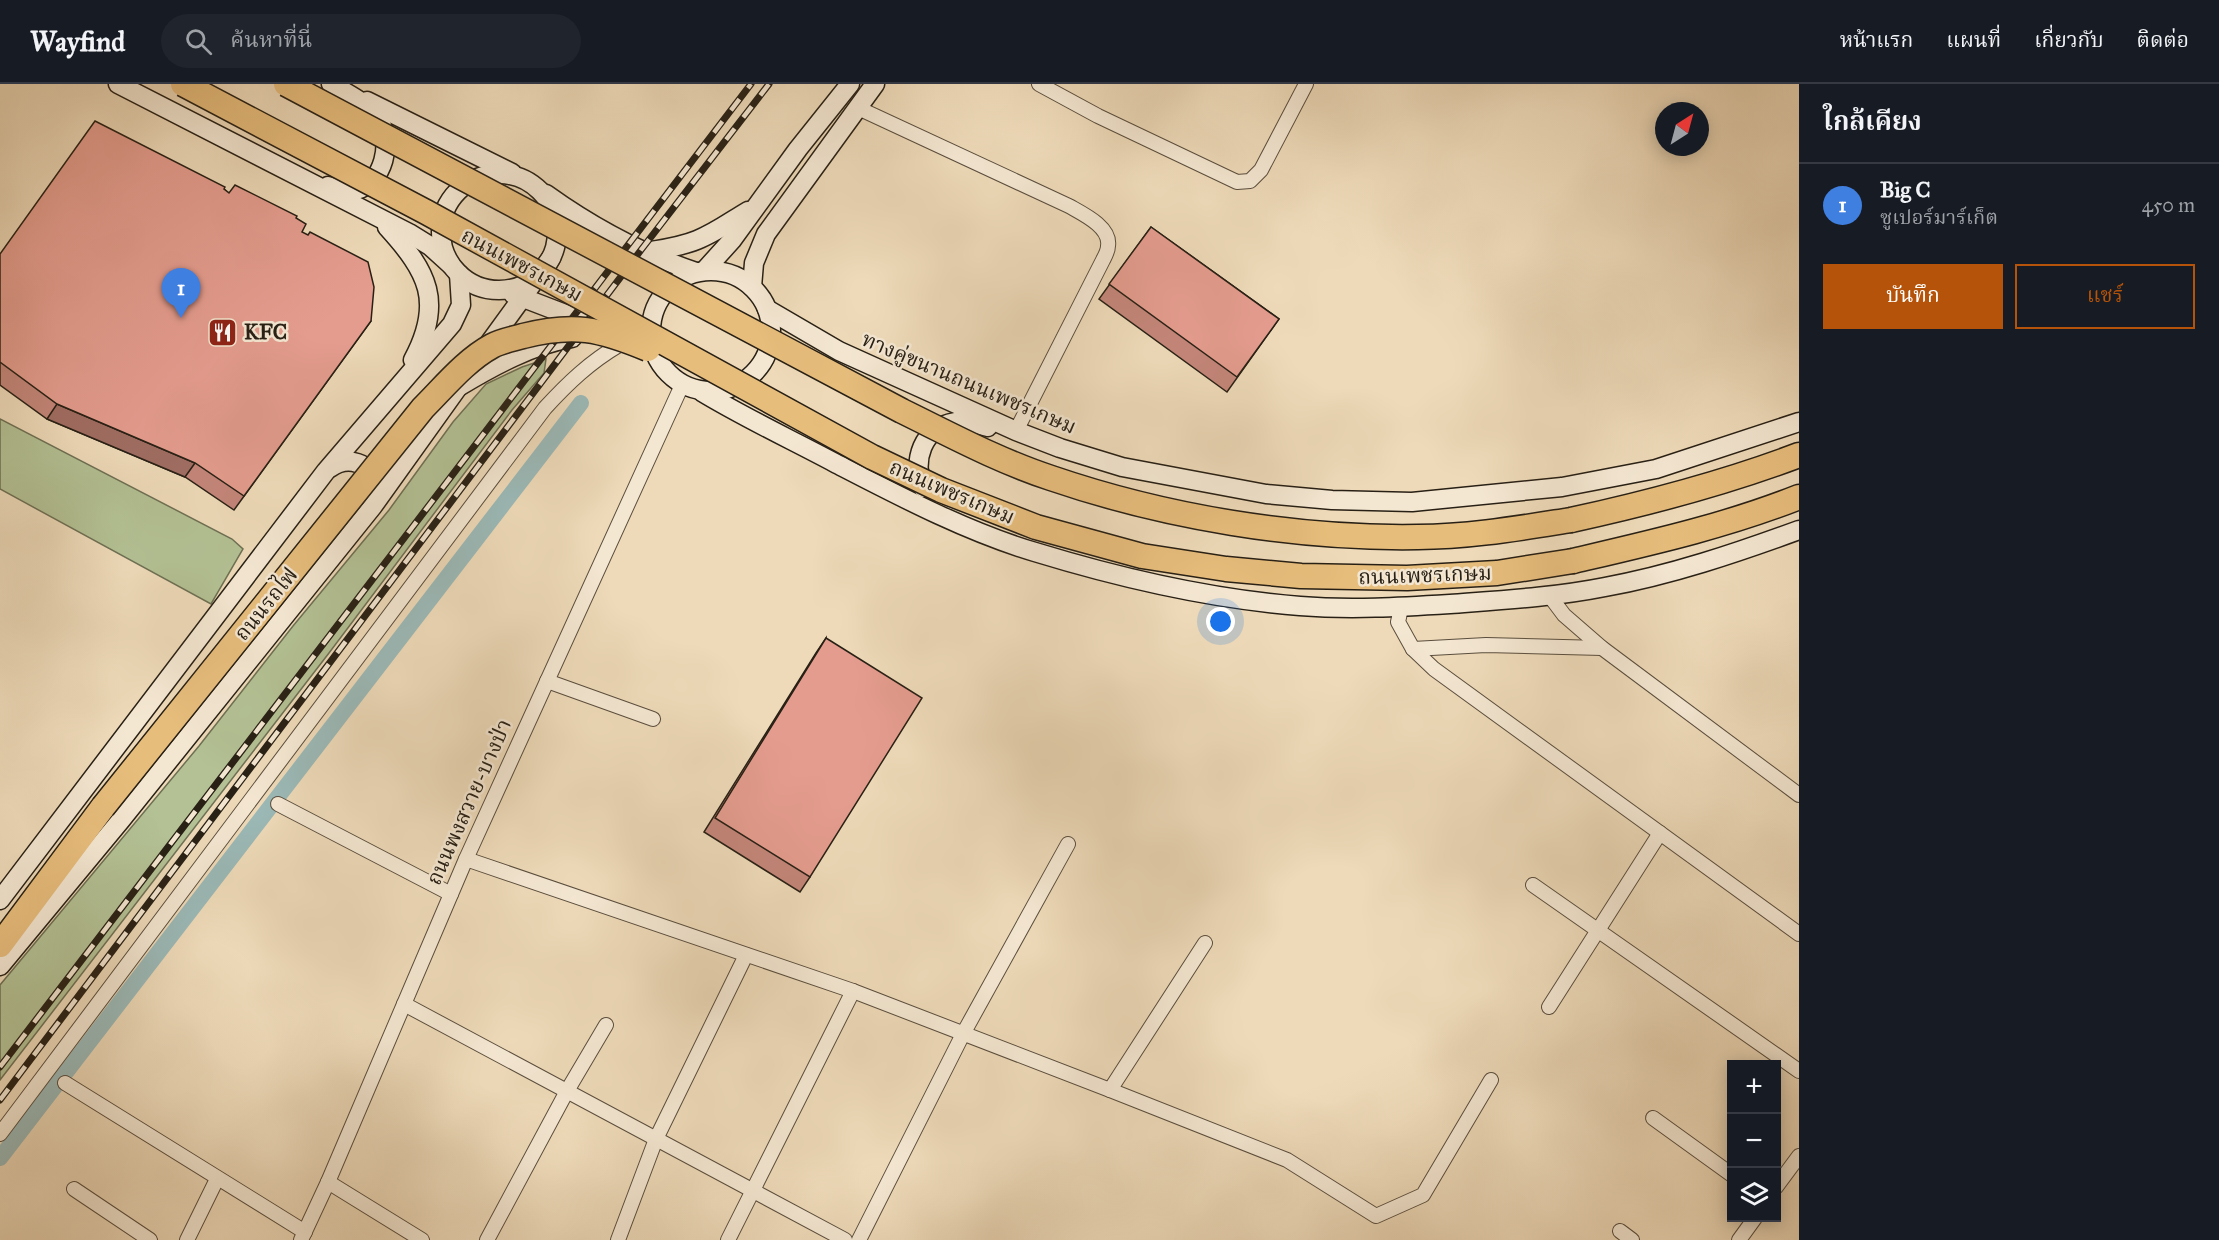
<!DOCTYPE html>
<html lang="th">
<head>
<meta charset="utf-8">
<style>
	:root { --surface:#171b24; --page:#20242c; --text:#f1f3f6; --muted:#9ea1a6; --line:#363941; --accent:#b45309 }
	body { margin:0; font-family:"IM FELL Great Primer","Noto Serif Thai",serif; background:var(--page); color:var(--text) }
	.controls { position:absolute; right:18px; bottom:18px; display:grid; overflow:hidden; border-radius:0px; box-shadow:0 3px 15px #0003 }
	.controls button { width:54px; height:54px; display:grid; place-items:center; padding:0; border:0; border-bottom:2px solid var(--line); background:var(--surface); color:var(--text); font:30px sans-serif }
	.compass { position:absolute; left:1655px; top:18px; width:54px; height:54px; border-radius:50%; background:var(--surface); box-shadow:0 3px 15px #0003; rotate:36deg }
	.you { position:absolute; left:1221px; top:538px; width:21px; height:21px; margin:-15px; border:4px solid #fff; border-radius:50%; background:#1a73e8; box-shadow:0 0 0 9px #1a73e833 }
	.badge { display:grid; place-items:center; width:39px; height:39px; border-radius:50%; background:var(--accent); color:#fff; font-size:20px; font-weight:700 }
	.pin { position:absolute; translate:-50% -50px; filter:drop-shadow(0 2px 3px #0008) }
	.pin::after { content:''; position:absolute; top:32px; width:21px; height:18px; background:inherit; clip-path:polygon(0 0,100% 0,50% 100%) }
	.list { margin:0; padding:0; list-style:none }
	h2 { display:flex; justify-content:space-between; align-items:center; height:78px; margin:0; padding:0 24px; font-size:26px }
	h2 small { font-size:20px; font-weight:400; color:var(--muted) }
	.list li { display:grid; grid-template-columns:39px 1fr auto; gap:18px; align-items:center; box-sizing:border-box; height:84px; padding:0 24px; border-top:2px solid var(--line) }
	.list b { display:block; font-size:22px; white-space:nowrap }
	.list p { margin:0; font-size:20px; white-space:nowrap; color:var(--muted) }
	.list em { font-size:20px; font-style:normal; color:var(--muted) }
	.actions { display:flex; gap:12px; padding:18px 24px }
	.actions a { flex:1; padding:14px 0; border:2px solid var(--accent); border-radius:0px; text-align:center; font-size:21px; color:var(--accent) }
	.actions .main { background:var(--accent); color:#fff }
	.icon { flex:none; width:33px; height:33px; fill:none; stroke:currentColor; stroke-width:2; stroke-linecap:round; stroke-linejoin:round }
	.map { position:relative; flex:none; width:1799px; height:1156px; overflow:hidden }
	header { display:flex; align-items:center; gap:36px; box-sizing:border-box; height:84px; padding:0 30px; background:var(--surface); border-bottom:2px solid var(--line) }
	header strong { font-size:28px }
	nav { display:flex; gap:33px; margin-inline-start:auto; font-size:21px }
	.search { width:420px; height:54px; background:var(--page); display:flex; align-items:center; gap:15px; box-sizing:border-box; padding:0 21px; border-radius:33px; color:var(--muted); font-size:22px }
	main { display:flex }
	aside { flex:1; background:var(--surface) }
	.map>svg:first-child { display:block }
	.green { fill:#b3c194; stroke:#6e7054; stroke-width:1.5 }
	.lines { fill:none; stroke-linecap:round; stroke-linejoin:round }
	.canal { stroke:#9bb9b7; stroke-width:16 }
	.street-casing { stroke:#5a4e3e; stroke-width:16 }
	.secondary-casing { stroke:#282015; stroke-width:21 }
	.highway-casing { stroke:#282015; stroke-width:27 }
	.street { stroke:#f4e7d2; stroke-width:14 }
	.secondary { stroke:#f4e7d2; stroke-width:18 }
	.highway { stroke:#e7bd7c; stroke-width:24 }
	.rail-casing { stroke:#282015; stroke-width:7 }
	.rail { stroke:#f4e7d2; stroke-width:4.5; stroke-dasharray:14; stroke-linecap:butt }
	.highway-bridge-casing { stroke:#282015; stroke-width:27; stroke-linecap:butt }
	.highway-bridge { stroke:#e7bd7c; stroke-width:24 }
	.wall { fill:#c4867a; stroke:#282015; stroke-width:1.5 }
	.shaded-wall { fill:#a06d63; stroke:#282015; stroke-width:1.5 }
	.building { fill:#e49c8e; stroke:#282015; stroke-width:1.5 }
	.labels { text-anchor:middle; stroke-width:5; stroke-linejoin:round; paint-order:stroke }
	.street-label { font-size:21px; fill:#282015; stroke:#f4e7d2 }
	.poi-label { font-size:21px; font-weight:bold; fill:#282015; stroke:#f4e7d2; text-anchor:start }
</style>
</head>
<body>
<header>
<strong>Wayfind</strong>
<div class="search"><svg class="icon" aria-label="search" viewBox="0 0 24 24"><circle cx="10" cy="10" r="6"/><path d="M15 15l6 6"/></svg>ค้นหาที่นี่</div>
<nav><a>หน้าแรก</a><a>แผนที่</a><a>เกี่ยวกับ</a><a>ติดต่อ</a></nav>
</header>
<main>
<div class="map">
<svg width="1799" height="1156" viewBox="0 0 1799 1156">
	<rect width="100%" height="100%" fill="#eedab9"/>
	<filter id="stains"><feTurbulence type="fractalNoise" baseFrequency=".00333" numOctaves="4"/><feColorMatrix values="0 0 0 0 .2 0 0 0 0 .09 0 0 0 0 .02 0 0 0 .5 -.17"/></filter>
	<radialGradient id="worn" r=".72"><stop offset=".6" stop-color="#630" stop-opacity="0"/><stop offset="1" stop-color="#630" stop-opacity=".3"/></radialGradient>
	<g class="green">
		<polygon points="546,275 544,289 512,326 329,569 0,996 0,901 199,662 293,542 389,426 453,338 486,300 522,283"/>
		<polygon points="0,335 232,455 243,465 211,520 0,405"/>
	</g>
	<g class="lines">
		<polyline class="canal" points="0,1074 581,319"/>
		<defs>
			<g id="street">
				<polyline points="1039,0 1098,32 1237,98 1250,97 1261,86 1306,0"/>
				<path d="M 858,24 L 1069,122 C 1083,130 1111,143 1108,162 C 1108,167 1105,172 1103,176 L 1016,347"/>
				<polyline points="1549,511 1564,531 1602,564 1799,711"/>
				<polyline points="1401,524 1398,538 1413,565 1434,585 1799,850"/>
				<polyline points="1413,565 1486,561 1602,564"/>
				<polyline points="547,597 653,635"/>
				<polyline points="278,720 451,810"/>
				<polyline points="466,775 853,907 1110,1006 1287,1076 1376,1132 1423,1111 1491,996"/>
				<polyline points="1533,801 1799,987"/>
				<polyline points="404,920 845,1156"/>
				<polyline points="1549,923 1660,749"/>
				<polyline points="65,999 305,1148"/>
				<polyline points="1110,1006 1205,859"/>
				<polyline points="1653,1034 1732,1091"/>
				<path d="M 0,1050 L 545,324 C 568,299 590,278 619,261"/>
				<polyline points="328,1098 422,1156"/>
				<polyline points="1776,1103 1799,1072"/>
				<polyline points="74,1105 150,1156"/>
				<polyline points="1620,1147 1632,1156"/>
				<polyline points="187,1156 217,1095"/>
				<polyline points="301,1156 328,1098 466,775 682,301"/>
				<polyline points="487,1156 567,1007 606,941"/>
				<polyline points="618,1156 656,1055 746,871"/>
				<polyline points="728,1156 853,907"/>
				<polyline points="859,1156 963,950 1068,760"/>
				<polyline points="1739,1156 1755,1134"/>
			</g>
			<g id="secondary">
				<polyline points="118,0 409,149 430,162 451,181"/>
				<polyline points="367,17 512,89"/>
				<circle cx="499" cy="148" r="58"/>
				<path d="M 328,102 C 337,105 347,108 356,106 C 384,99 393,58 379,36 C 368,19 348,10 331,0"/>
				<path d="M 546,110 C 592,143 642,170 696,188"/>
				<path d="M 387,143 C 428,188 444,218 413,276"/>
				<path d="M 645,168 C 663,165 680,163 697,156 C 715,149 731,137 748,127"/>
				<circle cx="711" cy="247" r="60"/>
				<polyline points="704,187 732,156 798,65 850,0"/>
				<polyline points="752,203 754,179 766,150 875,0"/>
				<polyline points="513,210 573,233 592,245"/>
				<polyline points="767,225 839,267 1016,347 1060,364 1122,383 1266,410 1332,416 1412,418 1562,403 1656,385 1799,338"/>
				<polyline points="485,265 551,174"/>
				<path d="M 460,302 C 495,281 532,261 572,254"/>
				<path d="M 702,308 C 745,334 790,355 835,379 C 897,411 967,448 1035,468 C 1120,494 1211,515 1300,522 C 1350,526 1401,523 1450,520 C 1502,516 1555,513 1605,503 C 1671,491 1736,469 1799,446"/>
				<path d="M 330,384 C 348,371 370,379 377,399"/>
				<path d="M 923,404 C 912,376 922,344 955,338 C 967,337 977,340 988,343"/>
				<polyline points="0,816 326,387 452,240 461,221 459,190"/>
				<polyline points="0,882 121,736 373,422 469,288"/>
			</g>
			<g id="highway">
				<path d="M 1571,436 C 1649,419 1725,399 1799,371"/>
				<path d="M 1573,477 C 1650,459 1726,442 1799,413"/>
				<polyline points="0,861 103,723"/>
			</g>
		</defs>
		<use href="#street" class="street-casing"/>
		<use href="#secondary" class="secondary-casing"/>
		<use href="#highway" class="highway-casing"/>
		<use href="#street" class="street"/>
		<use href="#secondary" class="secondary"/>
		<use href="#highway" class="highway"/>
		<defs>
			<g id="rail">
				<polyline points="0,983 751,0"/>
				<polyline points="0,1016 641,166 769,0"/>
			</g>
		</defs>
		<use href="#rail" class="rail-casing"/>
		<use href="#rail" class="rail"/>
		<defs>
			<g id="highway-bridge">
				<polyline points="183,0 426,128 872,373 941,406 1036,443 1142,472 1226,485 1301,492 1407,494 1497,489 1573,477"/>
				<path d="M 286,0 L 902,327 C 951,351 999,377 1051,394 C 1165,433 1297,455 1418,453 C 1469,453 1520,444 1571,436"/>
				<path d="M 103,723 L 423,324 C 444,303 466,276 492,262 C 501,257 513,255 523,252 C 574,239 600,245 648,265"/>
			</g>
		</defs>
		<use href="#highway-bridge" class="highway-bridge-casing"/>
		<use href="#highway-bridge" class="highway-bridge"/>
	</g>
	<g class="wall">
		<polygon points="224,105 229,109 296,134 302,148 371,237 234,426 185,393 47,335 0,301 0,170"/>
		<polygon points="1151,143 1279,235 1227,308 1099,215"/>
		<polygon points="826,554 810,793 800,808 704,748 816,569"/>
	</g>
	<polygon class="shaded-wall" points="57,320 195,379 185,393 47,335"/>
	<g class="building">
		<polygon points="95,37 225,103 224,105 229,109 235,101 297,132 296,134 306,140 302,148 308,151 310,148 368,178 374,203 371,237 244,412 195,379 57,320 0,278 0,170"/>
		<polygon points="1151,143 1279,235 1237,293 1109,200"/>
		<polygon points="826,554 922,614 810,793 715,734"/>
	</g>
	<defs>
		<symbol id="restaurant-square" viewBox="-11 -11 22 22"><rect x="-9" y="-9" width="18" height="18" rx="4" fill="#8f2418" stroke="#f4e7d2"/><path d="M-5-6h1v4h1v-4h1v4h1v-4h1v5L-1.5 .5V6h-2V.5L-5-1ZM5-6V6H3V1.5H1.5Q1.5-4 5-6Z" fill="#fff"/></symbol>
	</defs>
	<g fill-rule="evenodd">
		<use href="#restaurant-square" x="206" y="232" width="33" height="33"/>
	</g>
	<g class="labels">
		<g class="street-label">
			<text transform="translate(522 181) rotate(28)" y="7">ถนนเพชรเกษม</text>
			<text transform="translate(969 299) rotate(23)" y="7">ทางคู่ขนานถนนเพชรเกษม</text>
			<text transform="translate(952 408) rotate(23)" y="7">ถนนเพชรเกษม</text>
			<text transform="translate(1425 491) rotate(-2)" y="7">ถนนเพชรเกษม</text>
			<text transform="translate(266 520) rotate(-51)" y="7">ถนนรถไฟ</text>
			<text transform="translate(469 718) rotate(-66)" y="7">ถนนพงสวาย-บางป่า</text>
		</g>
		<g class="poi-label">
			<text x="244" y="255">KFC</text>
		</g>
	</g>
	<rect width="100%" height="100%" filter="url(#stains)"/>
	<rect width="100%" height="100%" fill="url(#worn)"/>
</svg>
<div class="controls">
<button>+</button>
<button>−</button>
<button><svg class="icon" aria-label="layers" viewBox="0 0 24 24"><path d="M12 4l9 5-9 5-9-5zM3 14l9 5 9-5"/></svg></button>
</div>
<svg class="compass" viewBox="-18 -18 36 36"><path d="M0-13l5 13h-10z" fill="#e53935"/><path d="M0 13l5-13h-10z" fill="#9ea1a6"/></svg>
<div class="you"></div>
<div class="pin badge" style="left:181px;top:234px;background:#3f7fe0">1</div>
</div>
<aside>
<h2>ใกล้เคียง<small></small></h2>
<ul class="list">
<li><span class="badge" style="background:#3f7fe0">1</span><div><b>Big C</b><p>ซูเปอร์มาร์เก็ต</p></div><em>450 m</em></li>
</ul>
<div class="actions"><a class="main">บันทึก</a><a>แชร์</a></div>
</aside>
</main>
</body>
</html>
